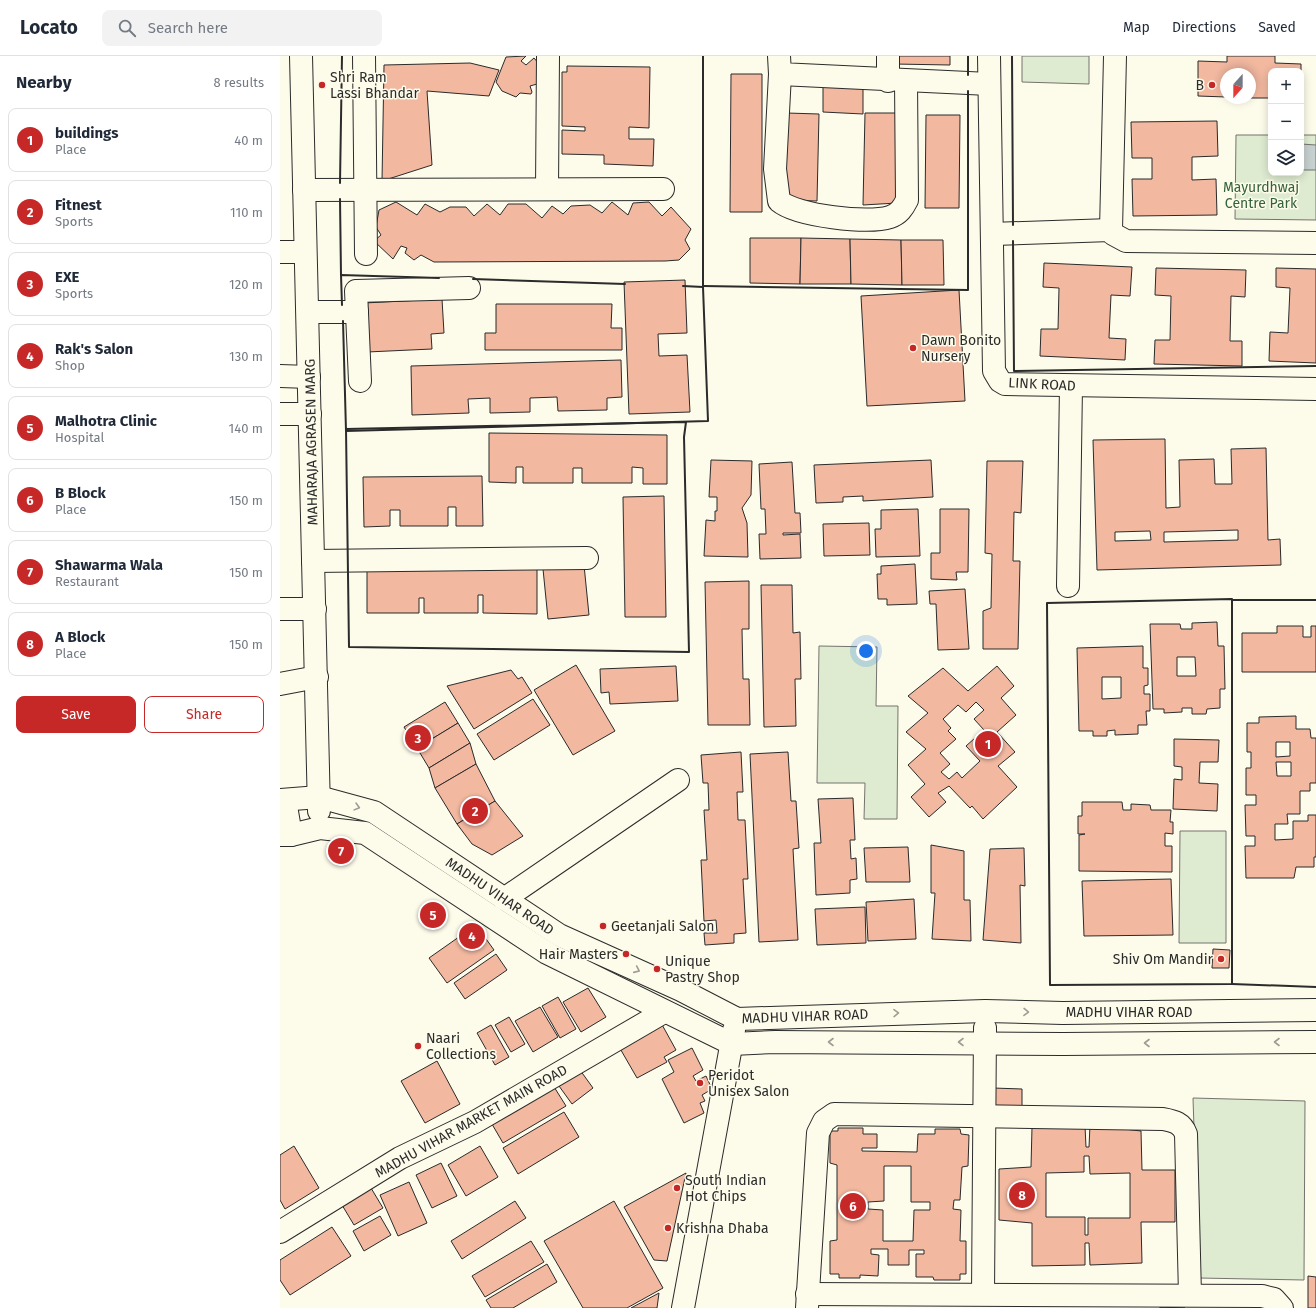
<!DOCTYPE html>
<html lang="en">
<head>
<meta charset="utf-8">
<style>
	:root { --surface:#fff; --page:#f2f2f3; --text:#1f2937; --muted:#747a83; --line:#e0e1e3; --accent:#c62828 }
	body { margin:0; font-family:"Fira Sans",sans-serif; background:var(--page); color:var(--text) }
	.controls { position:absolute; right:12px; top:12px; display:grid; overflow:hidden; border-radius:8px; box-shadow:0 2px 10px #0003 }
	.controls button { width:36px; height:36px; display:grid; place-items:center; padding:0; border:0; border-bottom:1px solid var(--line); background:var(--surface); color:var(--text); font:20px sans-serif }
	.compass { position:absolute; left:940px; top:12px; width:36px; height:36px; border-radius:50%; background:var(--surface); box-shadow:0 2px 10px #0003; rotate:201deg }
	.you { position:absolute; left:586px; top:595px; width:14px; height:14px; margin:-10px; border:3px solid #fff; border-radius:50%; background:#1a73e8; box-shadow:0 0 0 6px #1a73e833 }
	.badge { display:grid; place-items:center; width:26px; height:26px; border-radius:50%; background:var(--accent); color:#fff; font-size:13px; font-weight:700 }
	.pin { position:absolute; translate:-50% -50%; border:2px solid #fff; box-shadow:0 1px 4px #0006 }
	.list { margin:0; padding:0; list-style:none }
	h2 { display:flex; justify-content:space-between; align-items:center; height:52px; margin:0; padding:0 16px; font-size:17px }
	h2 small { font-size:13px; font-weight:400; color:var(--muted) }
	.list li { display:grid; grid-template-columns:26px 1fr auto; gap:12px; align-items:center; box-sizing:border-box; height:64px; margin:0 8px 8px; padding:0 8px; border:1px solid var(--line); border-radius:8px }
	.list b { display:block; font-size:15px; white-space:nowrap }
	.list p { margin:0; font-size:13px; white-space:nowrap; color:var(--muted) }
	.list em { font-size:13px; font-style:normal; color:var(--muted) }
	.actions { display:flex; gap:8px; padding:12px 16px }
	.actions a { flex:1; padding:9px 0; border:1px solid var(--accent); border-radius:8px; text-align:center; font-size:14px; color:var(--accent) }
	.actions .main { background:var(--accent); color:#fff }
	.icon { flex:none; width:22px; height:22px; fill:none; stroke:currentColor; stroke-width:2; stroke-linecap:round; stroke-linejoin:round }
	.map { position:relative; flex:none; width:1036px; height:1252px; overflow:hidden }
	header { display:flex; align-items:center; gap:24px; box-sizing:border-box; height:56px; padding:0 20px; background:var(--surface); border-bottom:1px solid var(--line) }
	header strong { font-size:19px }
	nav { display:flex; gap:22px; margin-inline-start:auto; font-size:14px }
	.search { width:280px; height:36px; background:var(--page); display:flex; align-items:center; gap:10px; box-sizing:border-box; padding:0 14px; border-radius:8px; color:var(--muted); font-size:15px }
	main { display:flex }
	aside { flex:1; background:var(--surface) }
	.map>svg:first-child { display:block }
	.green { fill:#deebd1; stroke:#74746e }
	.water { fill:#c7d0d0; stroke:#74746e }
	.building { fill:#f2b8a0; stroke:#2b2b2b; fill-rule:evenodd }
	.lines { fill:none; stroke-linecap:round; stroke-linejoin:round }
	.minor-casing { stroke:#2b2b2b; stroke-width:24 }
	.minor { stroke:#fdfbea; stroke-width:22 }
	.wall { stroke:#2b2b2b; stroke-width:2 }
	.oneway { stroke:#9e9d94 }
	.poi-dot { fill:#c62828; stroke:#fdfbea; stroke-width:1.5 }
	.labels { text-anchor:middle; stroke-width:3; stroke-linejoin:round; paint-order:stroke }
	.poi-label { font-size:14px; fill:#2b2b2b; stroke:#fdfbea; text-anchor:start }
	.park-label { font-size:14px; fill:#34623c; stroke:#fdfbea }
	.street-label { font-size:14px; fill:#2b2b2b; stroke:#fdfbea }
</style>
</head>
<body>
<header>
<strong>Locato</strong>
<div class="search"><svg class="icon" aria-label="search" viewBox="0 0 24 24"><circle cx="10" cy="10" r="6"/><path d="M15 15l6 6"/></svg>Search here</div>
<nav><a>Map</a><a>Directions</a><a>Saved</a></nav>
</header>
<main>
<aside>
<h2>Nearby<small>8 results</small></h2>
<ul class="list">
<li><span class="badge">1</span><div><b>buildings</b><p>Place</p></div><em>40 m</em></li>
<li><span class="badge">2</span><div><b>Fitnest</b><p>Sports</p></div><em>110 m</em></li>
<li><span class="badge">3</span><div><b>EXE</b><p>Sports</p></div><em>120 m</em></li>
<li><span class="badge">4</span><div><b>Rak's Salon</b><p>Shop</p></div><em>130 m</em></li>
<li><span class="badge">5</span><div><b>Malhotra Clinic</b><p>Hospital</p></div><em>140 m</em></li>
<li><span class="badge">6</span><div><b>B Block</b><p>Place</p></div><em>150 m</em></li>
<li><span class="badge">7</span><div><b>Shawarma Wala</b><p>Restaurant</p></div><em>150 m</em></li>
<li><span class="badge">8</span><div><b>A Block</b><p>Place</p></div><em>150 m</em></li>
</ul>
<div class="actions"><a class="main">Save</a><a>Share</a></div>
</aside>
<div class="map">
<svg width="1036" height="1252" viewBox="0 0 1036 1252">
	<rect width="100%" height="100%" fill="#fdfbea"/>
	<g class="green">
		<polygon points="742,0 809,0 809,28 742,26"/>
		<polygon points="956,79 991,79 991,117 1021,117 1021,79 1036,79 1036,164 955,163"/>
		<polygon points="539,590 597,591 596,650 618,650 617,763 584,763 585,727 537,727"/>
		<polygon points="900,775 946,775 946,887 899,887"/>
		<polygon points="913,1042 1025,1045 1024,1224 919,1222"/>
	</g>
	<polygon class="water" points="1021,88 1036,89 1036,114 1021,114"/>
	<g class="building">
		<polygon points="246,0 241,5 246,9 254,2 265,15 257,28 250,30 252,36 251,38 240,37 236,41 222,35 216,26 226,1"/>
		<polygon points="614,0 670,0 670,9 614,8"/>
		<polygon points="947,0 995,0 995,7 1021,8 1021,15 991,15 991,42 970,42 970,18 946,18 946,41 918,40 918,5 947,6"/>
		<polygon points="190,7 219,14 209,40 147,35 152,109 102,125 104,9"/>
		<polygon points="287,10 370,11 369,72 349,71 349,83 374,83 373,110 324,108 324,99 282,98 282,74 305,75 305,71 282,70 282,16 287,16"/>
		<polygon points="451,18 482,18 482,156 450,156"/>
		<polygon points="543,28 583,29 583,58 543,56"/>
		<polygon points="507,57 539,58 537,145 506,144"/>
		<polygon points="585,57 619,57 617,147 583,149"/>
		<polygon points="646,59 680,59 679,152 645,152"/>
		<polygon points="937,65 938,100 912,101 912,124 936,123 937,159 853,160 852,123 872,123 872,102 852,102 851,66"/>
		<polygon points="116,146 137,159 145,148 160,156 170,151 186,151 194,160 207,148 220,159 228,148 246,148 262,162 272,150 283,158 291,150 310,149 322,157 332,146 348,159 353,147 369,146 382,160 391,151 411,173 405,184 410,193 399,204 385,205 154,206 141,199 134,204 125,197 127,192 121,190 113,203 94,185 101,179 96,171 99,154"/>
		<polygon points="470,182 521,182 520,228 470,227"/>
		<polygon points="521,182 570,183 571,228 520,228"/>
		<polygon points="570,183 621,184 622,229 571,228"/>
		<polygon points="621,184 663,184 664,229 622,229"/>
		<polygon points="764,207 852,211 850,240 831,239 829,282 846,283 845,304 760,300 761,273 778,273 779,232 763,231"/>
		<polygon points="876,212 966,214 965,241 951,240 950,285 962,285 962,310 874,308 875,284 890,284 891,240 875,239"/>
		<polygon points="996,212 1036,213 1036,307 989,305 990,276 1008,277 1010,232 996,231"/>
		<polygon points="405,224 407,277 378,278 379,300 407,299 410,356 349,358 344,226"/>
		<polygon points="679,234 685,345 587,350 581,240"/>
		<polygon points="162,243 164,277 151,278 152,293 87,296 84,247"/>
		<polygon points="216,248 332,248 331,272 342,272 342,294 205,294 205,277 216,277"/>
		<polygon points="341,304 342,341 327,342 327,354 278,355 277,341 250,342 250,356 210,357 210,342 188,343 189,357 132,359 131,310"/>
		<polygon points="209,377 387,379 387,428 363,428 363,412 352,411 352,427 302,427 302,412 293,412 293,427 243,427 243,411 236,411 236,427 209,426"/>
		<path d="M 885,383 L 886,452 L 900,451 L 899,404 L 934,403 L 935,428 L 952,428 L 951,393 L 986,392 L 988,484 L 1000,483 L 1001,509 L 817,514 L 813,384 ZM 958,474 L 958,484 L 884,486 L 884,476 ZM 870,475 L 871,484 L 835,485 L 835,476 Z"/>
		<polygon points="431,404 472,405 471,439 462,452 467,467 468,501 424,500 426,464 435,465 435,455 437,455 437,441 429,441"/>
		<polygon points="651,404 653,441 583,445 583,440 563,441 563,446 536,447 534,409"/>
		<polygon points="707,405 743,405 741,457 734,456 733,505 740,505 738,593 703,593 703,555 711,552 712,498 705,497"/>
		<polygon points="512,406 515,457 520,457 521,477 503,477 503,479 520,478 521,502 480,503 479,478 486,478 485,453 481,453 479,408"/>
		<polygon points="202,420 203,470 176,470 176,451 168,451 168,470 120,470 120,454 110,454 110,470 84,471 83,421"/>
		<polygon points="384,440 386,561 345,561 343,441"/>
		<polygon points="638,453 640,500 596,501 595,473 601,473 601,454"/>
		<polygon points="660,453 689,453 688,516 676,516 677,524 651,523 651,497 660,497"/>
		<polygon points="589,467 590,499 544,500 543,468"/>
		<polygon points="87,506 257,508 257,558 203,557 203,539 198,539 198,557 144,557 144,542 139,542 139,557 87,557"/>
		<polygon points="635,508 637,548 607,549 607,543 598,543 597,518 601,518 601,510"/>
		<polygon points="304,509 309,559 268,563 263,513"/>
		<polygon points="469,525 469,573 462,573 463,623 469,623 470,669 428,669 425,526"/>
		<polygon points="481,529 512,529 513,577 520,576 521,623 515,623 516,670 484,671"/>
		<polygon points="685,533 689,593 658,594 656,548 650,548 649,535"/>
		<path d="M 937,566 L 938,590 L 944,590 L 945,633 L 940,633 L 940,652 L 927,653 L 926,658 L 912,658 L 912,652 L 902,652 L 902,656 L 884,657 L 884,653 L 873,653 L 870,568 L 900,568 L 901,573 L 912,573 L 912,567 ZM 897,601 L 915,601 L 916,620 L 897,620 Z"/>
		<polygon points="997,570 1023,570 1023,581 1031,581 1031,570 1036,570 1036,616 962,616 962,577 997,577"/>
		<path d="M 863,590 L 863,612 L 868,612 L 868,629 L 864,630 L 864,638 L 870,638 L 870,655 L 866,655 L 867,669 L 858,669 L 858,678 L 835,679 L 835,674 L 827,675 L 827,680 L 813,680 L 813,675 L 799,675 L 797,592 ZM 822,621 L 841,621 L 841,642 L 822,643 Z"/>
		<polygon points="296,609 335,675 293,699 254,634"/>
		<polygon points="396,610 398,645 330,648 329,636 321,637 320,613"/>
		<path d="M 717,610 L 734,630 L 721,642 L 736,659 L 717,676 L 735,696 L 718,710 L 737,731 L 703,763 L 692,750 L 690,752 L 669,730 L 658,737 L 666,746 L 649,761 L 631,741 L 645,728 L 628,709 L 646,693 L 626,676 L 648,657 L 628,640 L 663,612 L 688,635 ZM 696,646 L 704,654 L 694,663 L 704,674 L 686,690 L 700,705 L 682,722 L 677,716 L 669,723 L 661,716 L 670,708 L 660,697 L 676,683 L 668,675 L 671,672 L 663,663 L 678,649 L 686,656 Z"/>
		<polygon points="231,614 238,623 242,621 252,637 194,673 167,630"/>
		<polygon points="253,643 270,669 214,704 197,678"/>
		<polygon points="165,646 178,667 137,692 124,671"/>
		<path d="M 1016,660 L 1016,673 L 1030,673 L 1031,682 L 1036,682 L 1036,727 L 1030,727 L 1030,735 L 1020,735 L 1020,758 L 1007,758 L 1008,768 L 995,768 L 995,784 L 1013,783 L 1013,765 L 1028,765 L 1028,759 L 1036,759 L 1036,801 L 1034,801 L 1034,811 L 1016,811 L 1014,822 L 966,822 L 965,790 L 975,790 L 975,780 L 966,780 L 965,749 L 976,749 L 976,739 L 966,739 L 966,712 L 971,712 L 971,696 L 967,696 L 967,667 L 979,667 L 979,661 ZM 996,686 L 1010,686 L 1010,700 L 996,701 ZM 996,706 L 1011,706 L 1011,720 L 997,720 Z"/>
		<polygon points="178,667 190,687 149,712 137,692"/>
		<polygon points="894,683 939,684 938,706 920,706 919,727 938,728 937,755 893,753 894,723 902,724 902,711 894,710"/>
		<polygon points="190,687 196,708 155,732 149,712"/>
		<polygon points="461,696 463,736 457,736 458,764 465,764 468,823 463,823 466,877 454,878 454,887 425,889 424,877 437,877 436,864 424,865 421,804 427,804 424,754 429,754 428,727 423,727 421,699"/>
		<polygon points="508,696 511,745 516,745 519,792 513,793 518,884 479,886 470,698"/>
		<polygon points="196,708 215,745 177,768 155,732"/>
		<polygon points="573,742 575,784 570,784 571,803 576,802 577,823 570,824 570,837 536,839 534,787 541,787 538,743"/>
		<polygon points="215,745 243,780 212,799 192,788 177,768"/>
		<polygon points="802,746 842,746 843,754 851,754 851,748 870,749 871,754 891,754 890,766 893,766 893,778 885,777 885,790 892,790 892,816 799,815 799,779 805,778 798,778 798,760 802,760"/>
		<polygon points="651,789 684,795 684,844 690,844 691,885 652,883 655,837 651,837"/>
		<polygon points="628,791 630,826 586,826 584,792"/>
		<polygon points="744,792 745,830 740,829 741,887 703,884 710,793"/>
		<polygon points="891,823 893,879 804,880 802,825"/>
		<polygon points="634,843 636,883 588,885 586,846"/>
		<polygon points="585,851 586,887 537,889 535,853"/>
		<polygon points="196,869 214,894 167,927 149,902"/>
		<polygon points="933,893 950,894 949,912 932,912"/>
		<polygon points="216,898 227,914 185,943 174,927"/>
		<polygon points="308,932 326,961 301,976 283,946"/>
		<polygon points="278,941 296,973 280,982 262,950"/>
		<polygon points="260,951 278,981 253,996 235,965"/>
		<polygon points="229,961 245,988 231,996 215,969"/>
		<polygon points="380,965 396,994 384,1001 387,1006 357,1022 338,989"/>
		<polygon points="211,969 229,1001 215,1009 197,977"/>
		<polygon points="412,992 423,1014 413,1020 416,1025 426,1020 432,1033 422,1039 425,1045 420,1047 424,1057 404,1067 382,1023 394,1016 388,1004"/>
		<polygon points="157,1005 180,1048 145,1067 121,1025"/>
		<polygon points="300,1014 313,1032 292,1048 279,1030"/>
		<polygon points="271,1026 286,1050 223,1087 209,1063"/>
		<polygon points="713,1032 742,1033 742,1052 713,1052"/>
		<polygon points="284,1056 299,1081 238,1118 223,1092"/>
		<path d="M 810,1069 L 861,1075 L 862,1114 L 895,1114 L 895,1166 L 861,1166 L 862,1207 L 810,1209 L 809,1187 L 805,1187 L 805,1209 L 752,1210 L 752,1167 L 719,1164 L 719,1113 L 751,1111 L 752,1071 L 805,1070 L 806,1091 L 809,1091 ZM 804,1100 L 809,1100 L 810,1118 L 850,1117 L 850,1162 L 808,1162 L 808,1179 L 805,1179 L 805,1161 L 766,1161 L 766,1117 L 804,1116 Z"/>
		<path d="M 558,1072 L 583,1072 L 583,1078 L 597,1078 L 597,1092 L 582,1092 L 582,1095 L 637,1096 L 638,1078 L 655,1078 L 655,1073 L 680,1073 L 681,1078 L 689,1079 L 688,1110 L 682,1111 L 680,1144 L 674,1144 L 673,1153 L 681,1154 L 680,1185 L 686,1185 L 686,1218 L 680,1218 L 680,1224 L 654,1224 L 653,1221 L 636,1221 L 636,1198 L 644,1198 L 644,1194 L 629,1194 L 629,1209 L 608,1209 L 608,1193 L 591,1193 L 591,1198 L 599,1199 L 598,1220 L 580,1219 L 580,1222 L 559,1222 L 559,1218 L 550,1218 L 550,1185 L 557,1184 L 557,1109 L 550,1107 L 550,1075 L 558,1075 ZM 604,1110 L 631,1110 L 631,1146 L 650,1146 L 650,1154 L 634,1154 L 633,1185 L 603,1185 L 603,1154 L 588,1153 L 588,1146 L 604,1145 Z"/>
		<polygon points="14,1090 39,1132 5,1153 0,1144 0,1099"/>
		<polygon points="200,1090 218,1121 186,1140 168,1109"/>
		<polygon points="161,1107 177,1140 152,1152 136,1119"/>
		<polygon points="406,1117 387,1205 374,1204 344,1151"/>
		<polygon points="129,1126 147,1167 118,1180 100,1139"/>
		<polygon points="88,1127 103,1152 74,1169 59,1144"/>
		<polygon points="235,1145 246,1162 182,1203 171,1185"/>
		<polygon points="334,1145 383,1232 347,1252 303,1252 264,1185"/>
		<polygon points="100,1160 111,1179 84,1195 73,1175"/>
		<polygon points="52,1171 71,1200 10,1239 0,1224 0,1204"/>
		<polygon points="251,1185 264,1206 205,1241 192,1220"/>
		<polygon points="267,1208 277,1226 233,1252 211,1252 206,1244"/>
		<polygon points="1028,1220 1036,1221 1036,1252 1028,1252"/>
		<polygon points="379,1237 377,1252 351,1252"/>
		<polygon points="880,1251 905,1251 880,1252"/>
	</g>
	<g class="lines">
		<defs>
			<g id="minor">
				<polyline points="21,0 39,755"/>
				<polyline points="84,0 86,198"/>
				<polyline points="499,0 500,18 709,28"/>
				<polyline points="608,0 608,25"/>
				<polyline points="709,0 714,315 720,325 725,328 1036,333"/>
				<polyline points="835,0 831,174 833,178 846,185 1036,187"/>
				<path d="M 500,18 L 495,113 L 499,145 C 517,160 588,168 610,161 C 619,158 623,152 627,144 L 626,25"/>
				<polyline points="267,133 268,0"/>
				<polyline points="24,134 383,133"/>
				<polyline points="712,178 831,174"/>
				<polyline points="0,196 25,196"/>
				<polyline points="28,256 77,256"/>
				<polyline points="0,320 29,321"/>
				<polyline points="80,325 76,235 189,232"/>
				<polyline points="0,358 30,358"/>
				<polyline points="33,505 307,502"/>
				<polyline points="788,530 791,330"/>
				<polyline points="0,553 35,553"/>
				<polyline points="0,628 37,621"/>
				<polyline points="0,744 39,741 94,756 279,879 401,934 457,963 705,955 783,957 1036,954"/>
				<polyline points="5,744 11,779"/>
				<polyline points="0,779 11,779 40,772 85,777 267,897 452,988 495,986 783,988 1036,986"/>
				<polyline points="224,843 398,724"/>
				<polyline points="0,1176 120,1102 195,1066 384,956"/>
				<polyline points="527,1238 982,1240 994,1243 1002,1252"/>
				<polyline points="703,1238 705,972"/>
				<polyline points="403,1252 454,974"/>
				<path d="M 527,1252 L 538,1077 L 544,1065 L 554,1058 L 883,1063 C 894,1065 902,1067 906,1078 L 910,1239"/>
			</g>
		</defs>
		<use href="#minor" class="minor-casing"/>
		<use href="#minor" class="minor"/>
		<g class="wall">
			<polyline points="732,0 733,169"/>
			<polyline points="688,19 688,0"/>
			<polyline points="60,127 62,0"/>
			<polyline points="60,143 61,219"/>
			<polyline points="733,185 734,315 1036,310"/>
			<polyline points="193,223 345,228"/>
			<polyline points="403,230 423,231"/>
			<polyline points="423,230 688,234 688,35"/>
			<polyline points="62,249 61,219 159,222"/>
			<polyline points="63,265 66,375 428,365 423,231 423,0"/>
			<polygon points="406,366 404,381 409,596 69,591 66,373"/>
			<polygon points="952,543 952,928 770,929 767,547"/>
			<polyline points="952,544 1036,544"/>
			<polyline points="952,928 1036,931"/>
		</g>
	</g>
	<defs><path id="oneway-chevron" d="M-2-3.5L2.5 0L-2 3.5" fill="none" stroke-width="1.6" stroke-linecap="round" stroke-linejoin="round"/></defs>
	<g class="oneway">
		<use href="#oneway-chevron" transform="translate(77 751) rotate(15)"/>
		<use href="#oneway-chevron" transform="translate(357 914) rotate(24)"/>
		<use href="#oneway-chevron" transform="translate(746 956) rotate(1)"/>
		<use href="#oneway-chevron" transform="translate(616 957) rotate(-1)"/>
		<use href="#oneway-chevron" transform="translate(551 986) rotate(-180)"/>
		<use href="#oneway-chevron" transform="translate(681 986) rotate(-180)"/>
		<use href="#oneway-chevron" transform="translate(997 986) rotate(180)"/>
		<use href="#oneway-chevron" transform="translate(867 987) rotate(180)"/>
	</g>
	<g class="poi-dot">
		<circle cx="42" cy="29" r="4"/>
		<circle cx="932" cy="29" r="4"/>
		<circle cx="633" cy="292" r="4"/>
		<circle cx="323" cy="870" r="4"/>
		<circle cx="346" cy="898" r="4"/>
		<circle cx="941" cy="903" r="4"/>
		<circle cx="377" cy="913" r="4"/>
		<circle cx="138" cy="990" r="4"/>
		<circle cx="420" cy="1027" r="4"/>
		<circle cx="397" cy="1132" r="4"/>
		<circle cx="388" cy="1172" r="4"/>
	</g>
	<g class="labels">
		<g class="poi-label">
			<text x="50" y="26">Shri Ram<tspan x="50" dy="16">Lassi Bhandar</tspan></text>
			<text x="924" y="34" text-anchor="end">B</text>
			<text x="641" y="289">Dawn Bonito<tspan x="641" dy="16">Nursery</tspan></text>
			<text x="331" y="875">Geetanjali Salon</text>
			<text x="338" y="903" text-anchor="end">Hair Masters</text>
			<text x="933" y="908" text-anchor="end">Shiv Om Mandir</text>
			<text x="385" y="910">Unique<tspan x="385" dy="16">Pastry Shop</tspan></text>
			<text x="146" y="987">Naari<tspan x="146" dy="16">Collections</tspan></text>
			<text x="428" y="1024">Peridot<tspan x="428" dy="16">Unisex Salon</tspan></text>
			<text x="405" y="1129">South Indian<tspan x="405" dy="16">Hot Chips</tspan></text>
			<text x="396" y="1177">Krishna Dhaba</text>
		</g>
		<g class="park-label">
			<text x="981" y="136">Mayurdhwaj<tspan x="981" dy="16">Centre Park</tspan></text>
		</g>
		<g class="street-label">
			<text transform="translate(762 328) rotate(3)" y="5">LINK ROAD</text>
			<text transform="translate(31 386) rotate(-91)" y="5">MAHARAJA AGRASEN MARG</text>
			<text transform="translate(220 840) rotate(34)" y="5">MADHU VIHAR ROAD</text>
			<text x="849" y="961">MADHU VIHAR ROAD</text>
			<text transform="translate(525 960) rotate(-2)" y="5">MADHU VIHAR ROAD</text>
			<text transform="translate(191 1065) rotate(-29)" y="5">MADHU VIHAR MARKET MAIN ROAD</text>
		</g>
	</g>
</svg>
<div class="controls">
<button>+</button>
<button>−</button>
<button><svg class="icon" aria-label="layers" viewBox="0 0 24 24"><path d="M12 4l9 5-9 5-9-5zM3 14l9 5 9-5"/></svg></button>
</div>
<svg class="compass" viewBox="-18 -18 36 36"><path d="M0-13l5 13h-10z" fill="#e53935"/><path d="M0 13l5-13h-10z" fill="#747a83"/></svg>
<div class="you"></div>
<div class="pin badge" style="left:708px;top:688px">1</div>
<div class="pin badge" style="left:195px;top:755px">2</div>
<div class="pin badge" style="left:138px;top:682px">3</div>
<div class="pin badge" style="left:192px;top:880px">4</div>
<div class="pin badge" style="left:153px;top:859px">5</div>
<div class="pin badge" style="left:573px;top:1150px">6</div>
<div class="pin badge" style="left:61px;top:795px">7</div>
<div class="pin badge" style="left:742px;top:1139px">8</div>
</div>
</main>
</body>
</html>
